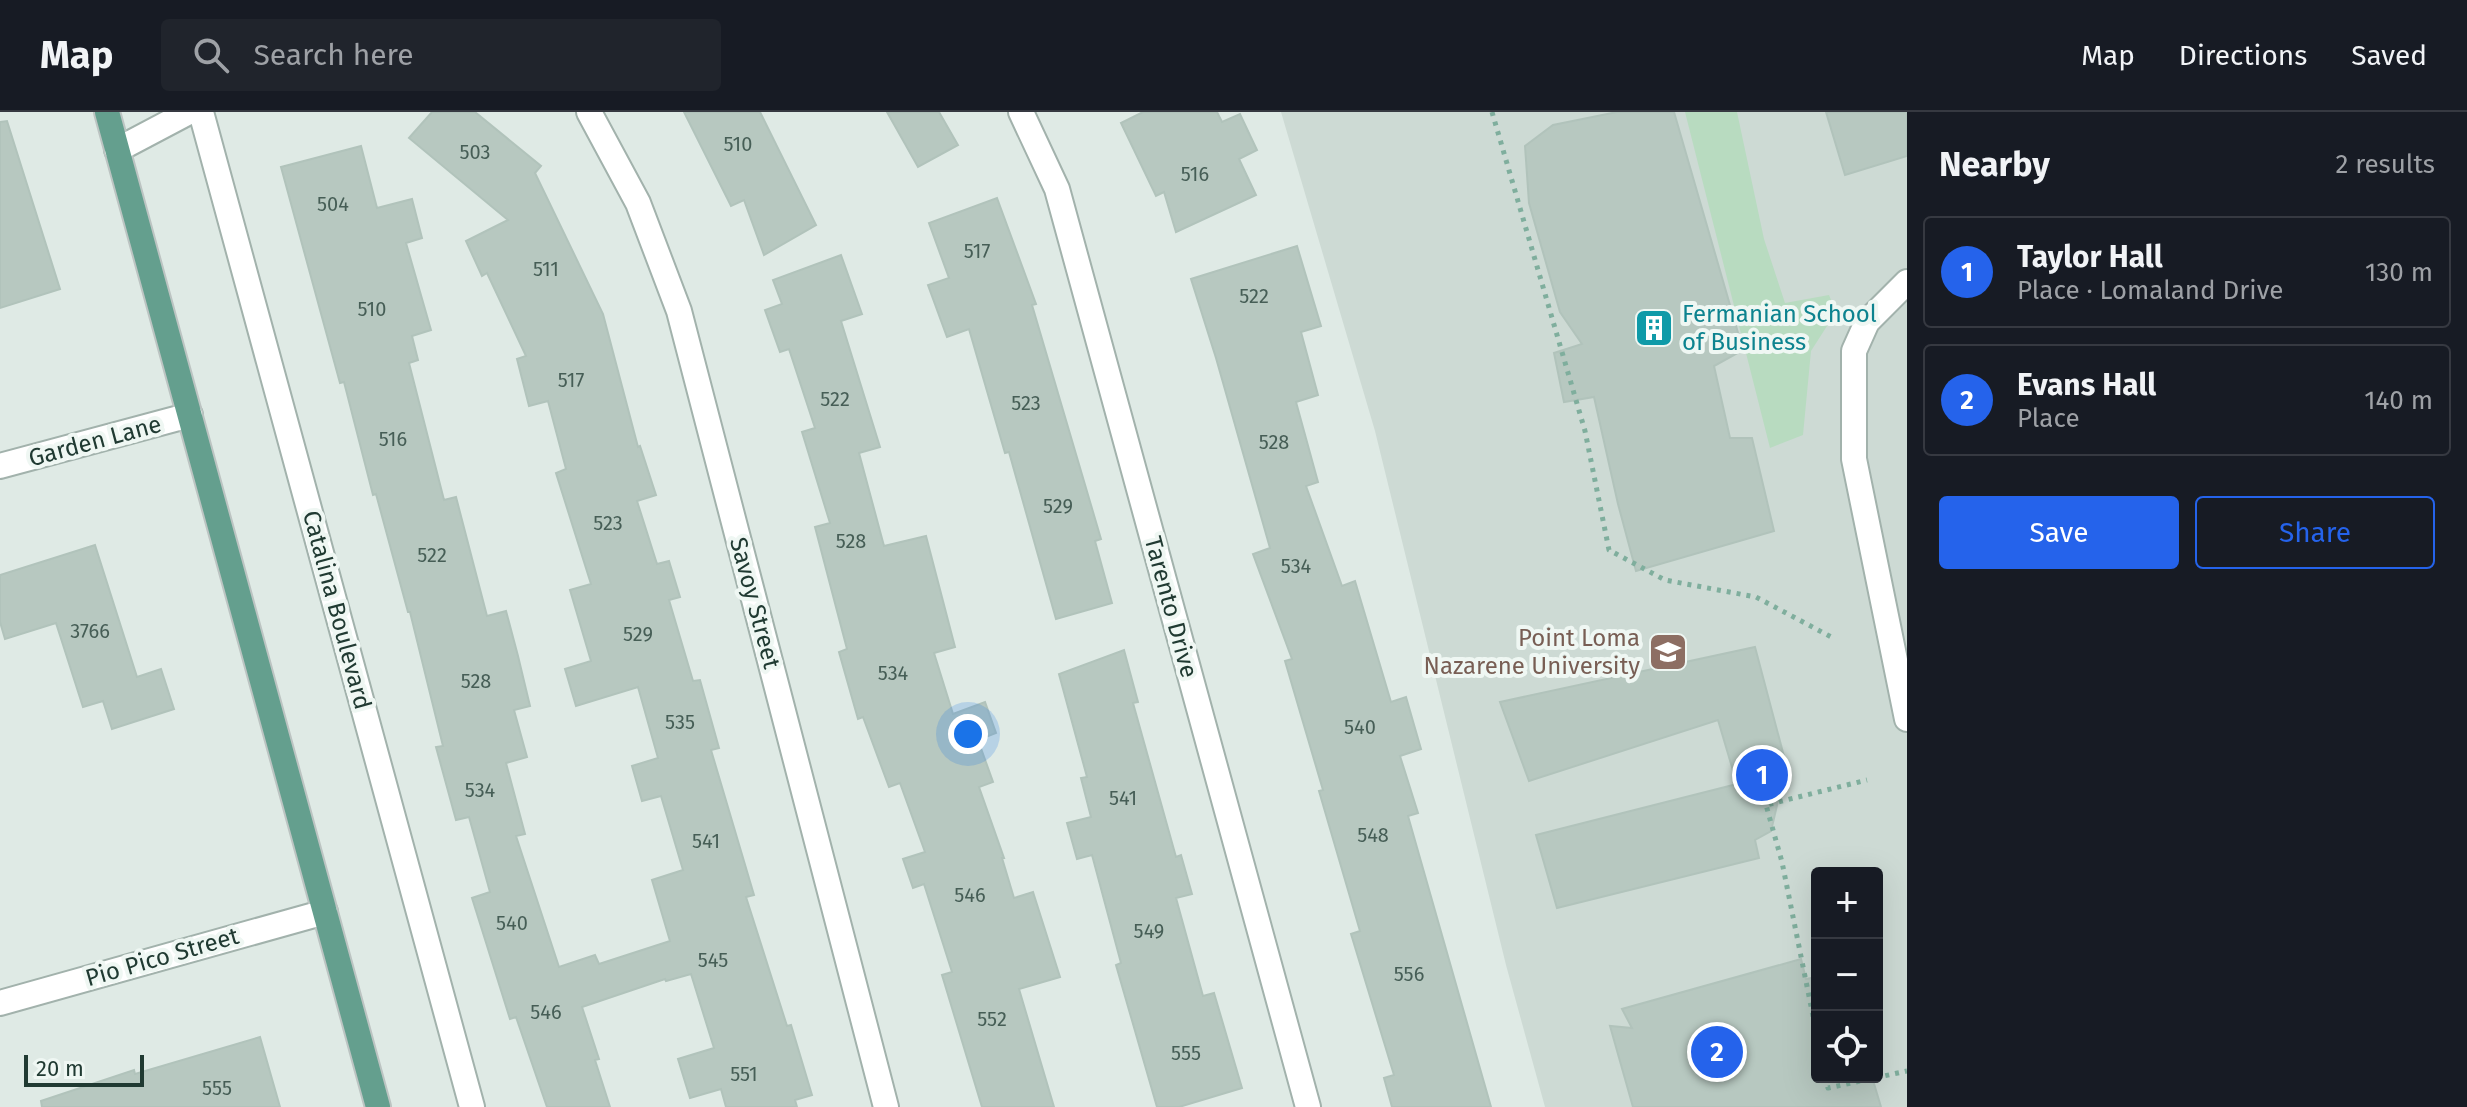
<!DOCTYPE html>
<html lang="en">
<head>
<meta charset="utf-8">
<style>
	:root { --surface:#171b24; --page:#20242c; --text:#f1f3f6; --muted:#9ea1a6; --line:#363941; --accent:#2563eb }
	body { margin:0; font-family:"Fira Sans",sans-serif; background:var(--page); color:var(--text) }
	.controls { position:absolute; right:24px; bottom:24px; display:grid; overflow:hidden; border-radius:8px; box-shadow:0 8px 32px #0002 }
	.controls button { width:72px; height:72px; display:grid; place-items:center; padding:0; border:0; border-bottom:2px solid var(--line); background:var(--surface); color:var(--text); font:40px sans-serif }
	.scale { position:absolute; left:24px; bottom:20px; width:120px; box-sizing:border-box; padding-left:8px; border:4px solid #203a32; border-top:0; font-size:22px; line-height:28px; white-space:nowrap; color:#203a32; -webkit-text-stroke:6px #eff7f3; paint-order:stroke }
	.you { position:absolute; left:968px; top:622px; width:28px; height:28px; margin:-20px; border:6px solid #fff; border-radius:50%; background:#1a73e8; box-shadow:0 0 0 12px #1a73e833 }
	.badge { display:grid; place-items:center; width:52px; height:52px; border-radius:50%; background:var(--accent); color:#fff; font-size:26px; font-weight:700 }
	.pin { position:absolute; translate:-50% -50%; border:4px solid #fff; box-shadow:0 2px 8px #0006 }
	.list { margin:0; padding:0; list-style:none }
	h2 { display:flex; justify-content:space-between; align-items:center; height:104px; margin:0; padding:0 32px; font-size:34px }
	h2 small { font-size:26px; font-weight:400; color:var(--muted) }
	.list li { display:grid; grid-template-columns:52px 1fr auto; gap:24px; align-items:center; box-sizing:border-box; height:112px; margin:0 16px 16px; padding:0 16px; border:2px solid var(--line); border-radius:8px }
	.list b { display:block; font-size:30px; white-space:nowrap }
	.list p { margin:0; font-size:26px; white-space:nowrap; color:var(--muted) }
	.list em { font-size:26px; font-style:normal; color:var(--muted) }
	.actions { display:flex; gap:16px; padding:24px 32px }
	.actions a { flex:1; padding:18px 0; border:2px solid var(--accent); border-radius:8px; text-align:center; font-size:28px; color:var(--accent) }
	.actions .main { background:var(--accent); color:#fff }
	.icon { flex:none; width:44px; height:44px; fill:none; stroke:currentColor; stroke-width:2; stroke-linecap:round; stroke-linejoin:round }
	.map { position:relative; flex:none; width:1907px; height:995px; overflow:hidden }
	header { display:flex; align-items:center; gap:48px; box-sizing:border-box; height:112px; padding:0 40px; background:var(--surface); border-bottom:2px solid var(--line) }
	header strong { font-size:38px }
	nav { display:flex; gap:44px; margin-inline-start:auto; font-size:28px }
	.search { width:560px; height:72px; background:var(--page); display:flex; align-items:center; gap:20px; box-sizing:border-box; padding:0 28px; border-radius:8px; color:var(--muted); font-size:30px }
	main { display:flex }
	aside { flex:1; background:var(--surface) }
	.map>svg:first-child { display:block }
	.built { fill:#cddad4; fill-rule:evenodd }
	.green { fill:#b8dbc0 }
	.building { fill:#b7c8c0; stroke:#b1c3bb; stroke-width:2 }
	.lines { fill:none; stroke-linecap:round; stroke-linejoin:round }
	.minor-casing { stroke:#a2b2ac; stroke-width:28 }
	.primary-casing { stroke:#bcc4c2; stroke-width:28 }
	.path { stroke:#7fae9d; stroke-width:5; stroke-dasharray:4 6; stroke-linecap:butt }
	.minor { stroke:#fff; stroke-width:24 }
	.primary { stroke:#649f8e; stroke-width:24 }
	.labels { text-anchor:middle; stroke-width:8; stroke-linejoin:round; paint-order:stroke }
	.number-label { font-size:20px; fill:#465e56 }
	.culture-label { font-size:24px; fill:#0d838f; stroke:#eff7f3; text-anchor:start }
	.street-label { font-size:24px; fill:#203a32; stroke:#eff7f3 }
	.education-label { font-size:24px; fill:#785e54; stroke:#eff7f3; text-anchor:end }
</style>
</head>
<body>
<header>
<strong>Map</strong>
<div class="search"><svg class="icon" aria-label="search" viewBox="0 0 24 24"><circle cx="10" cy="10" r="6"/><path d="M15 15l6 6"/></svg>Search here</div>
<nav><a>Map</a><a>Directions</a><a>Saved</a></nav>
</header>
<main>
<div class="map">
<svg width="1907" height="995" viewBox="0 0 1907 995">
	<rect width="100%" height="100%" fill="#dfeae5"/>
	<path class="built" d="M 1281,0 L 1907,0 L 1907,995 L 1545,995 L 1506,853 L 1375,319 ZM 1817,761 L 1877,761 L 1877,965 L 1817,965 Z"/>
	<polygon class="green" points="1685,0 1737,0 1764,127 1785,191 1829,183 1836,200 1811,239 1803,323 1770,336"/>
	<g class="building">
		<polygon points="432,0 475,0 541,54 535,61 603,202 638,335 640,334 656,383 637,389 657,452 669,449 680,485 669,488 693,569 700,568 719,636 711,638 754,783 746,785 787,914 791,913 812,983 795,988 797,995 726,995 721,977 690,986 678,947 714,936 691,862 666,869 665,867 582,895 599,947 595,948 610,995 547,995 516,905 510,907 472,786 490,780 469,705 456,708 436,635 443,634 410,500 408,500 376,382 373,383 344,270 340,271 281,55 361,34 377,96 412,87 422,126 406,131 431,218 412,224 418,248 409,251 444,388 456,385 487,504 506,499 518,544 530,594 514,598 527,645 506,651 525,722 516,724 559,855 595,843 599,852 670,829 652,768 683,758 661,684 642,689 632,654 658,646 638,575 576,594 565,557 591,549 570,478 591,472 556,361 566,357 548,289 529,294 517,247 526,244 487,161 482,164 466,129 508,108 409,26"/>
		<polygon points="684,0 760,0 816,113 764,143 744,88 731,94"/>
		<polygon points="887,0 939,0 958,33 918,55"/>
		<polygon points="1143,0 1217,0 1222,10 1240,2 1257,38 1239,47 1256,83 1176,120 1164,80 1156,84 1121,11"/>
		<polygon points="1617,0 1674,0 1743,238 1714,254 1730,326 1752,326 1774,419 1636,459 1618,392 1594,285 1564,290 1554,241 1582,232 1560,200 1529,91 1525,34 1553,13"/>
		<polygon points="1826,0 1907,0 1907,44 1845,63"/>
		<polygon points="7,9 60,177 0,196 0,10"/>
		<polygon points="997,86 1036,192 1032,193 1101,427 1095,429 1112,491 1056,507 1009,340 1005,341 969,217 947,225 928,173 949,166 929,111"/>
		<polygon points="1297,134 1321,214 1301,220 1318,283 1296,290 1318,370 1306,374 1342,474 1355,469 1391,590 1406,585 1421,637 1400,644 1418,701 1408,704 1491,995 1392,995 1384,966 1394,963 1351,822 1360,819 1319,679 1323,678 1285,549 1292,547 1253,442 1270,436 1216,246 1191,167"/>
		<polygon points="841,143 862,202 841,209 880,335 859,341 884,434 926,424 955,535 934,541 953,602 985,590 996,621 978,628 993,670 979,675 1004,746 1002,746 1014,786 1033,780 1060,865 1019,877 1054,995 982,995 942,863 952,860 924,772 913,776 903,747 925,740 900,671 889,675 863,605 858,607 839,540 847,537 815,415 830,411 802,320 815,316 789,237 780,240 765,198 782,192 773,168"/>
		<polygon points="95,433 137,565 161,557 174,597 112,617 103,589 83,595 56,511 5,527 0,510 0,463"/>
		<polygon points="1755,535 1790,667 1783,668 1771,719 1755,728 1759,746 1557,796 1536,723 1737,672 1718,608 1529,669 1500,590"/>
		<polygon points="1124,538 1138,590 1133,591 1176,745 1181,743 1192,782 1176,786 1203,884 1214,881 1242,976 1179,995 1157,995 1116,853 1121,851 1092,743 1077,747 1067,711 1091,705 1081,666 1087,665 1059,562"/>
		<polygon points="1801,847 1806,867 1817,865 1817,965 1872,965 1881,995 1633,995 1610,914 1632,916 1622,897"/>
		<polygon points="260,925 280,995 42,995 41,989 134,958 135,962"/>
	</g>
	<g class="lines">
		<defs>
			<g id="minor">
				<polyline points="201,0 472,995"/>
				<polyline points="589,0 638,91 679,199 886,995"/>
				<polyline points="1021,0 1057,77 1308,995"/>
				<polyline points="117,38 189,0"/>
				<polyline points="1907,170 1867,210 1854,239 1854,347 1907,607"/>
				<polyline points="0,354 190,303"/>
				<polyline points="0,891 325,800"/>
			</g>
			<polyline id="primary" points="107,0 378,995"/>
		</defs>
		<use href="#minor" class="minor-casing"/>
		<use href="#primary" class="primary-casing"/>
		<g class="path">
			<polyline points="1492,0 1585,319 1609,438 1665,468 1756,485 1835,527"/>
			<polyline points="1817,924 1782,750 1766,693 1867,668"/>
			<polyline points="1825,965 1828,976 1907,959"/>
		</g>
		<use href="#minor" class="minor"/>
		<use href="#primary" class="primary"/>
	</g>
	<defs>
		<symbol id="building-square" viewBox="-11 -11 22 22"><rect x="-9" y="-9" width="18" height="18" rx="4" fill="#0f9aa8" stroke="#eff7f3"/><path d="M-4-6H4V6H1V3H-1V6H-4ZM-2.5-4.3h1.7v1.8h-1.7ZM.8-4.3h1.7v1.8H.8ZM-2.5-1h1.7V.8h-1.7ZM.8-1h1.7V.8H.8Z" fill="#fff"/></symbol>
		<symbol id="university-square" viewBox="-11 -11 22 22"><rect x="-9" y="-9" width="18" height="18" rx="4" fill="#8d6e63" stroke="#eff7f3"/><path d="M0-5L7-2L0 1L-7-2ZM-4 1L0 2.5L4 1V4Q0 6-4 4Z" fill="#fff"/></symbol>
	</defs>
	<g fill-rule="evenodd">
		<use href="#building-square" x="1632" y="194" width="44" height="44"/>
		<use href="#university-square" x="1646" y="518" width="44" height="44"/>
	</g>
	<g class="labels">
		<g class="number-label">
			<text x="738" y="39">510</text>
			<text x="475" y="47">503</text>
			<text x="1195" y="69">516</text>
			<text x="333" y="99">504</text>
			<text x="977" y="146">517</text>
			<text x="546" y="164">511</text>
			<text x="1254" y="191">522</text>
			<text x="372" y="204">510</text>
			<text x="571" y="275">517</text>
			<text x="835" y="294">522</text>
			<text x="1026" y="298">523</text>
			<text x="393" y="334">516</text>
			<text x="1274" y="337">528</text>
			<text x="1058" y="401">529</text>
			<text x="608" y="418">523</text>
			<text x="851" y="436">528</text>
			<text x="432" y="450">522</text>
			<text x="1296" y="461">534</text>
			<text x="90" y="526">3766</text>
			<text x="638" y="529">529</text>
			<text x="893" y="568">534</text>
			<text x="476" y="576">528</text>
			<text x="680" y="617">535</text>
			<text x="1360" y="622">540</text>
			<text x="480" y="685">534</text>
			<text x="1123" y="693">541</text>
			<text x="1373" y="730">548</text>
			<text x="706" y="736">541</text>
			<text x="970" y="790">546</text>
			<text x="512" y="818">540</text>
			<text x="1149" y="826">549</text>
			<text x="713" y="855">545</text>
			<text x="1409" y="869">556</text>
			<text x="546" y="907">546</text>
			<text x="992" y="914">552</text>
			<text x="1186" y="948">555</text>
			<text x="744" y="969">551</text>
			<text x="217" y="983">555</text>
		</g>
		<g class="culture-label">
			<text x="1682" y="210">Fermanian School<tspan x="1682" dy="28">of Business</tspan></text>
		</g>
		<g class="street-label">
			<text transform="translate(95 329) rotate(-15)" y="8">Garden Lane</text>
			<text transform="translate(755 491) rotate(75)" y="8">Savoy Street</text>
			<text transform="translate(1171 495) rotate(75)" y="8">Tarento Drive</text>
			<text transform="translate(337 498) rotate(75)" y="8">Catalina Boulevard</text>
			<text transform="translate(162 845) rotate(-16)" y="8">Pio Pico Street</text>
		</g>
		<g class="education-label">
			<text x="1640" y="534">Point Loma<tspan x="1640" dy="28">Nazarene University</tspan></text>
		</g>
	</g>
</svg>
<div class="controls">
<button>+</button>
<button>−</button>
<button><svg class="icon" aria-label="locate" viewBox="0 0 24 24"><circle cx="12" cy="12" r="6"/><path d="M12 2v4M12 18v4M2 12h4M18 12h4"/></svg></button>
</div>
<div class="scale">20 m</div>
<div class="you"></div>
<div class="pin badge" style="left:1762px;top:663px">1</div>
<div class="pin badge" style="left:1717px;top:940px">2</div>
</div>
<aside>
<h2>Nearby<small>2 results</small></h2>
<ul class="list">
<li><span class="badge">1</span><div><b>Taylor Hall</b><p>Place · Lomaland Drive</p></div><em>130 m</em></li>
<li><span class="badge">2</span><div><b>Evans Hall</b><p>Place</p></div><em>140 m</em></li>
</ul>
<div class="actions"><a class="main">Save</a><a>Share</a></div>
</aside>
</main>
</body>
</html>
